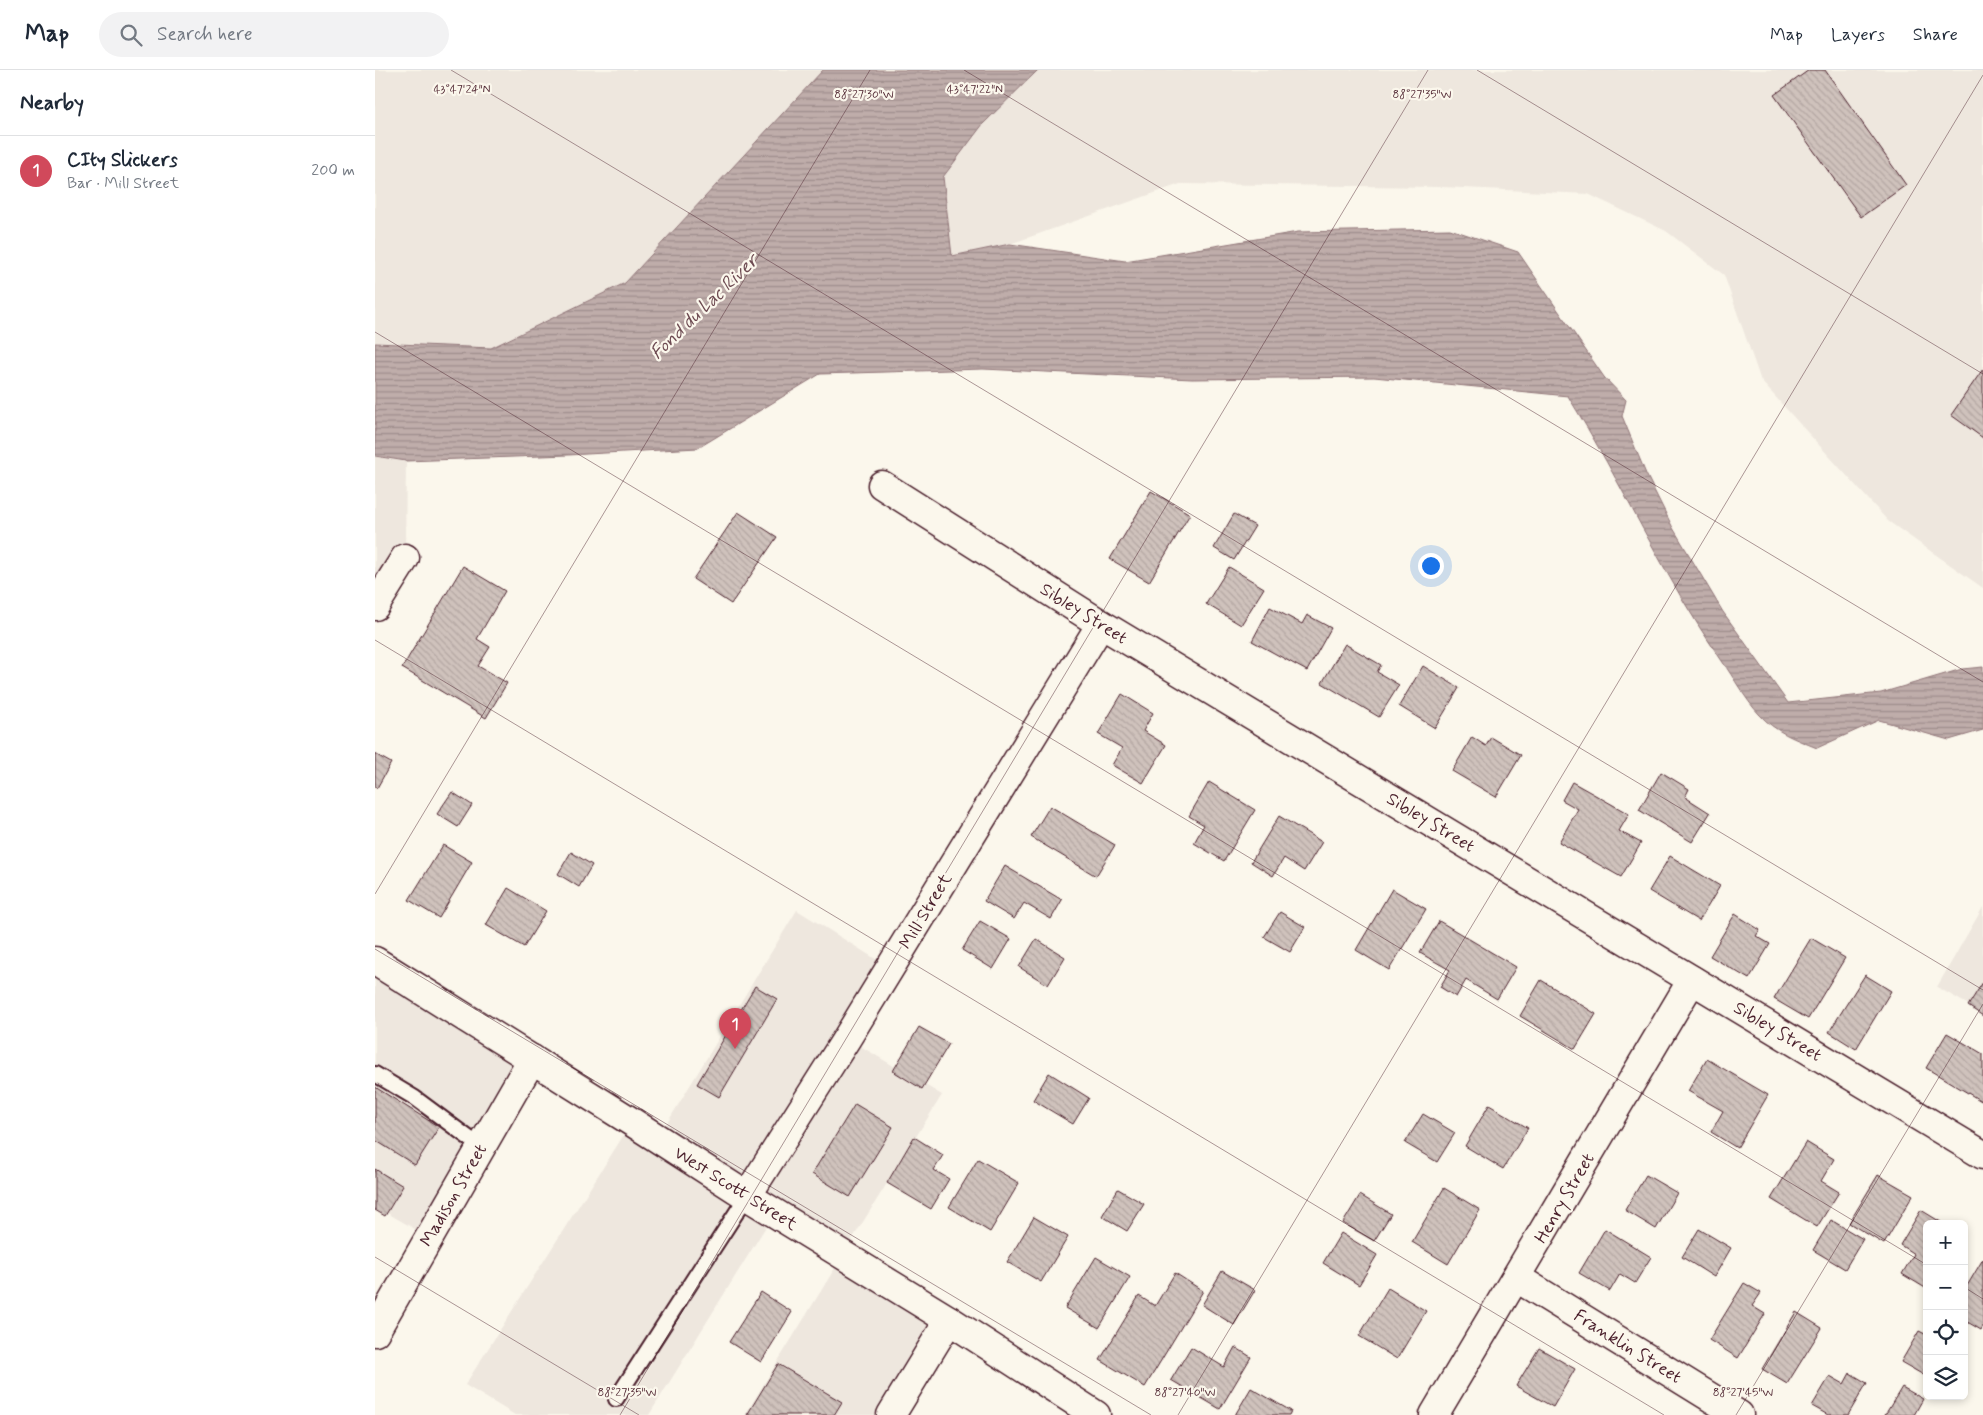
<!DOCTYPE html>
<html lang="en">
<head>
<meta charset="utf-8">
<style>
	:root { --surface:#fff; --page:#f2f2f3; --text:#1f2937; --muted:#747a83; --line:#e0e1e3; --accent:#d1495b }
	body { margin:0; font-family:Mynerve,sans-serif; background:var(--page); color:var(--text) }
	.controls { position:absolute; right:15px; bottom:15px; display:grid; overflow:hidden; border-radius:8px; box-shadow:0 2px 8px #0003 }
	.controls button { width:45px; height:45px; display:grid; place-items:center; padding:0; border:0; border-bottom:1px solid var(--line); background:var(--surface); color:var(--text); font:25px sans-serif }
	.you { position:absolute; left:1055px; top:495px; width:18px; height:18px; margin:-12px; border:4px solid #fff; border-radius:50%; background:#1a73e8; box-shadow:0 0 0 8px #1a73e833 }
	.badge { display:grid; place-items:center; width:32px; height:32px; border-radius:50%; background:var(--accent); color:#fff; font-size:16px; font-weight:700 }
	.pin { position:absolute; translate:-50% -41px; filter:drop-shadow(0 1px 2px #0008) }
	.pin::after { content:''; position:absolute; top:26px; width:18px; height:15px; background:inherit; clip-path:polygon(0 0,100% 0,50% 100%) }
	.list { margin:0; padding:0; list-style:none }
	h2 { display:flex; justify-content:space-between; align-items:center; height:65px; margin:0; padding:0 20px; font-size:21px }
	h2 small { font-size:16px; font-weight:400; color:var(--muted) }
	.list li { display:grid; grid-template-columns:32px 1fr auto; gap:15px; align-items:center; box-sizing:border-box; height:70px; padding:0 20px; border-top:1px solid var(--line) }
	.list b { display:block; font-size:19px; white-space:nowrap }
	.list p { margin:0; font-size:16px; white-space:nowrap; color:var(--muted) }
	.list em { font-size:16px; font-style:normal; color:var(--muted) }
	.icon { flex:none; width:28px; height:28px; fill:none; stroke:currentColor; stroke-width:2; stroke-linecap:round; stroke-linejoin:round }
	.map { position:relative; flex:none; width:1608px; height:1345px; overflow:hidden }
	header { display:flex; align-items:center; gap:30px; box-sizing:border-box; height:70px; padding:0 25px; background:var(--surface); border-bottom:1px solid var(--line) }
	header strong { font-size:24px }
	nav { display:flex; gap:28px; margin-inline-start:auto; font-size:18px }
	.search { width:350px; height:45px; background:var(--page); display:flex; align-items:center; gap:12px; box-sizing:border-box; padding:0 18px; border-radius:28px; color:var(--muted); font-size:19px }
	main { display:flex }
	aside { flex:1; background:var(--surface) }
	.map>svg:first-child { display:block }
	.built { fill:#eee7de }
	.water { fill:url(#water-rules); stroke:#907477 }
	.building { fill:url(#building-back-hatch); stroke:#4a1f2b }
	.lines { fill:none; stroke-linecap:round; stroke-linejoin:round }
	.service-casing { stroke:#4a1f2b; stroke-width:18 }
	.minor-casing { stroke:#4a1f2b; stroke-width:31 }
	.secondary-casing { stroke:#4a1f2b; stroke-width:31 }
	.service { stroke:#fbf7ec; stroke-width:14 }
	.minor { stroke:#fbf7ec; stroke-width:28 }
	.secondary { stroke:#fbf7ec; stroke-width:28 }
	.ticks { fill:none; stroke:#4a1f2b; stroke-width:1; stroke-opacity:0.45 }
	.labels { text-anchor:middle; stroke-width:4.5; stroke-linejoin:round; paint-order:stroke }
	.street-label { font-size:18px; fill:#4a1f2b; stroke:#fbf7ec }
	.water-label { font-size:19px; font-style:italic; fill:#6d4a51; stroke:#fbf7ec }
	.ticks-label { font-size:12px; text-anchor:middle; fill:#4a1f2b; stroke:#fbf7ec; stroke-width:4.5; stroke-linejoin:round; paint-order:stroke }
</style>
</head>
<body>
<header>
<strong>Map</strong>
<div class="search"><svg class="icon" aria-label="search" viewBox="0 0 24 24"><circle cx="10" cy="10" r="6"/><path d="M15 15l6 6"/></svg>Search here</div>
<nav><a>Map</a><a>Layers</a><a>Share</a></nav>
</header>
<main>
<aside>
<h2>Nearby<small></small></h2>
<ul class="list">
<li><span class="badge">1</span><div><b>CIty Slickers</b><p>Bar · Mill Street</p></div><em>200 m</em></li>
</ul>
</aside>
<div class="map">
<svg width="1608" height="1345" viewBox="0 0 1608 1345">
	<defs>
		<pattern id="water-rules" width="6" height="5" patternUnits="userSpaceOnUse" patternTransform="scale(1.25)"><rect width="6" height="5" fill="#bfadaa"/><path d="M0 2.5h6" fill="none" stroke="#9d8c8b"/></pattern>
		<pattern id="building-back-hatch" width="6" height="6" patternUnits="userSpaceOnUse" patternTransform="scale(1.25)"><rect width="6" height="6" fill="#cfc2bc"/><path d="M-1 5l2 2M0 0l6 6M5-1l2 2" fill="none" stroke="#b3a6a2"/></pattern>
	</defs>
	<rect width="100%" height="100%" fill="#fbf7ec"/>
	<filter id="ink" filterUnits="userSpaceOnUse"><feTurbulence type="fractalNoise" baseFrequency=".02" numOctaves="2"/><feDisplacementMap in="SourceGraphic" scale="10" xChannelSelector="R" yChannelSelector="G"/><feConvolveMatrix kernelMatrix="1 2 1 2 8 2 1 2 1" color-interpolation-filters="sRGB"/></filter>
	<g filter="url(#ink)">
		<g class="built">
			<polygon points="0,0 448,0 250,213 116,278 0,273"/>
			<polygon points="663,0 1608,0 1608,518 1513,451 1386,311 1349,205 1291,161 1213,124 1067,117 805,114 635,174 576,186 568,107 608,54"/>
			<polygon points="0,386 31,391 30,488 0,536"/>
			<polygon points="1608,837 1608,943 1562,917"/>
			<polygon points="422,840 515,898 472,968 567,1025 468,1184 574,1250 516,1345 370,1345 468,1185 400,1142 274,1345 140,1345 90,1315 257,1052 283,1068"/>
			<polygon points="0,891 157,989 54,1167 0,1136"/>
		</g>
		<path class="water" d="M 448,0 L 663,0 L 608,54 L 568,107 L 577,186 L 635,174 L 750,191 L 923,162 L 1075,159 L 1143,182 L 1229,307 L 1251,330 L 1247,346 L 1271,404 L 1298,458 L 1348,542 L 1413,633 L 1506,623 L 1587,599 L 1608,597 L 1608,660 L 1574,670 L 1504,650 L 1442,678 C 1420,669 1400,662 1384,644 C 1370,629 1359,608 1347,591 C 1288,507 1247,412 1193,326 L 999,307 L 817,309 L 608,299 L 445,304 L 323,378 L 193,385 L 31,391 L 0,386 L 0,273 L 116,278 L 250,213 Z"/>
		<g class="building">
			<polygon points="1434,0 1450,0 1531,115 1486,147 1399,25"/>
			<polygon points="1608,299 1608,368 1576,345"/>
			<polygon points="776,421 815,444 774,512 735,489"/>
			<polygon points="363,442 402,467 356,534 318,509"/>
			<polygon points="859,444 880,456 859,490 839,478"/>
			<polygon points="88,496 130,521 102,569 115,577 103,596 132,613 111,648 27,598"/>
			<polygon points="854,497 889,518 866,555 831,534"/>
			<polygon points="895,537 927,554 932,545 956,558 932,601 877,571"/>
			<polygon points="970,574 1006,595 1002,602 1024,615 1004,647 947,613"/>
			<polygon points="1048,596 1084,618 1060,658 1024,636"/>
			<polygon points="747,624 778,643 768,661 791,675 768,713 737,695 747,678 723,664"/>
			<polygon points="1097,667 1111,676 1116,667 1146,685 1121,727 1077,701"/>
			<polygon points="0,684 16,693 2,718 0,717"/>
			<polygon points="1286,702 1314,719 1310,727 1335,743 1317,772 1264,740"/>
			<polygon points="834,712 880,740 849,791 819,773 829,755 814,746"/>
			<polygon points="1197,712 1254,744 1244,761 1266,773 1246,807 1184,772 1203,739 1187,730"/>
			<polygon points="77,722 97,735 83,757 62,744"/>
			<polygon points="675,736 740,775 721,806 656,767"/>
			<polygon points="904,746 947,772 929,801 909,788 898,806 876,792"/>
			<polygon points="68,775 97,792 64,848 34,830"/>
			<polygon points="196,782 217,795 204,817 183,804"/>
			<polygon points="1295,786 1345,816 1324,851 1274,821"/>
			<polygon points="630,796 687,830 676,849 649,833 639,849 609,831"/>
			<polygon points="133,818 171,841 149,877 111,855"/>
			<polygon points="1017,819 1051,839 1014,900 981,880"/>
			<polygon points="905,842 930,857 915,882 889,867"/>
			<polygon points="1360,844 1385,860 1381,866 1395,874 1374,909 1335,886"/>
			<polygon points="605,851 636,869 618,899 587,880"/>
			<polygon points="1064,851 1141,897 1122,929 1091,910 1081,927 1065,917 1075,900 1045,883"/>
			<polygon points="1436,868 1470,888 1433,949 1399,929"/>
			<polygon points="661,869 690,887 673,915 644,897"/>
			<polygon points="1490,905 1516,921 1481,979 1454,962"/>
			<polygon points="1166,910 1221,944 1200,979 1145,946"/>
			<polygon points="1608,912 1608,946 1593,936"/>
			<polygon points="380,916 402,929 344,1027 322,1014"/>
			<polygon points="544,957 574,974 547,1019 518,1001"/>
			<polygon points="1572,963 1608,984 1608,1032 1551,998"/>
			<polygon points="1332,989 1393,1025 1362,1078 1336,1062 1348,1041 1313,1021"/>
			<polygon points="674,1003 714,1028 698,1054 658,1030"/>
			<polygon points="0,1017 64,1057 40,1095 0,1070"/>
			<polygon points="480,1034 518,1057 475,1127 437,1104"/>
			<polygon points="1114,1035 1153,1058 1128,1099 1090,1076"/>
			<polygon points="1048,1044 1080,1063 1062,1092 1030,1073"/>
			<polygon points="539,1067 568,1085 559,1100 574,1109 556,1139 512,1113"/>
			<polygon points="1431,1072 1459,1089 1446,1111 1464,1122 1442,1157 1396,1129"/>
			<polygon points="603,1089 644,1113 615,1162 574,1137"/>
			<polygon points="0,1099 28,1116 10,1146 0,1140"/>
			<polygon points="1271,1105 1302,1123 1281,1159 1250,1140"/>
			<polygon points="1503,1105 1538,1125 1509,1174 1474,1153"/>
			<polygon points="1069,1118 1105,1140 1073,1194 1037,1172"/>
			<polygon points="743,1119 769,1134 752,1161 727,1146"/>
			<polygon points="985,1125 1016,1144 999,1171 968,1153"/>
			<polygon points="1546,1140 1569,1154 1552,1154 1552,1219 1527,1204 1539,1184 1525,1175"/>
			<polygon points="659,1147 693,1167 666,1212 632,1192"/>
			<polygon points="1456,1150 1488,1169 1470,1199 1438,1180"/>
			<polygon points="1230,1159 1276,1187 1260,1213 1245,1204 1235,1221 1204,1203"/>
			<polygon points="1324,1159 1356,1178 1339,1207 1307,1187"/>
			<polygon points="966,1163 1002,1185 984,1215 948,1193"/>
			<polygon points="721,1187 755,1207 724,1258 690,1238"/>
			<polygon points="1608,1189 1608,1256 1606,1260 1589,1250 1589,1221"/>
			<polygon points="847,1201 880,1220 859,1255 827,1235"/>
			<polygon points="800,1203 828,1221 770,1317 725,1290 764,1226 780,1236"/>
			<polygon points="1369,1213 1386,1223 1377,1236 1390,1244 1363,1288 1334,1270"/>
			<polygon points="1013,1218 1051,1241 1022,1289 984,1266"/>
			<polygon points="386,1222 417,1242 386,1292 354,1272"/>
			<polygon points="1421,1242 1447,1258 1412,1314 1387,1299"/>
			<polygon points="1544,1261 1552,1265 1552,1307 1526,1292"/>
			<polygon points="816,1277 849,1297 860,1277 876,1287 845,1339 796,1310"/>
			<polygon points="1164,1278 1200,1299 1178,1337 1141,1316"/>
			<polygon points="403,1294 467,1332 459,1345 372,1345"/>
			<polygon points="1475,1303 1492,1313 1473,1345 1453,1345 1437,1336 1455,1306 1469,1314"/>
			<polygon points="1527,1317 1548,1329 1539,1345 1510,1345"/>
			<polygon points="876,1318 916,1341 914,1345 860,1345"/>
		</g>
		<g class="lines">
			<defs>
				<g id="service">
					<polyline points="0,1004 40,1028 106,1077"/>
					<polyline points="241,1329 372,1126"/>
				</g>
				<g id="minor">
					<polyline points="507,415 726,554 1608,1085"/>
					<polyline points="0,536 30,488"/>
					<polyline points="372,1126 472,968 726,554"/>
					<polyline points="1142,1208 1364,1345"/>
					<polyline points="0,1262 157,989"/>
					<polyline points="516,1345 574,1250"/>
					<polyline points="1059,1345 1317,910"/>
				</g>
				<polyline id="secondary" points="0,891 257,1052 372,1126 574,1250 721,1345"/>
			</defs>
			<use href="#service" class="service-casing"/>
			<use href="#minor" class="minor-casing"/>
			<use href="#secondary" class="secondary-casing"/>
			<use href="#service" class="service"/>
			<use href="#minor" class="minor"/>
			<use href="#secondary" class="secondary"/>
		</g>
	</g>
	<path class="ticks" d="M 76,0 L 1608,920M 589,0 L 1608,612M 1102,0 L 1608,304M 0,262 L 1552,1195M 0,570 L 1289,1345M 0,824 L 495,0M 0,879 L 776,1345M 0,1187 L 264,1345M 1589,1217 L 1608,1229M 245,1345 L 1053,0M 803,1345 L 1608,5M 1361,1345 L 1608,934"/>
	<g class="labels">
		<g class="street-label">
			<text transform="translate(709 543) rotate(32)" y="6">Sibley Street</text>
			<text transform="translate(1056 752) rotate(31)" y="6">Sibley Street</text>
			<text transform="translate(550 841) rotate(-59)" y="6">Mill Street</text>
			<text transform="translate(1403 961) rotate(31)" y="6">Sibley Street</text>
			<text transform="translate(361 1118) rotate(32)" y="6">West Scott Street</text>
			<text transform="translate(78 1125) rotate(-60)" y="6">Madison Street</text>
			<text transform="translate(1189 1128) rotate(-60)" y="6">Henry Street</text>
			<text transform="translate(1253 1276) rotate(32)" y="6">Franklin Street</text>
		</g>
		<g class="water-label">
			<text transform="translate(328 236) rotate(-44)" y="7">Fond du Lac River</text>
		</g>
	</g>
	<g class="ticks-label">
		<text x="87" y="23">43°47'24"N</text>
		<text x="600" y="23">43°47'22"N</text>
		<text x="489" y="28">88°27'30"W</text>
		<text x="1047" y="28">88°27'35"W</text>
		<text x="252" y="1326">88°27'35"W</text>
		<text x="810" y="1326">88°27'40"W</text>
		<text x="1368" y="1326">88°27'45"W</text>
	</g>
</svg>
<div class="controls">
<button>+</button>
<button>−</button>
<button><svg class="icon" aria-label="locate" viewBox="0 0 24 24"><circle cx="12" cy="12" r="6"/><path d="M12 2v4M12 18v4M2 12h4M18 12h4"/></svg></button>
<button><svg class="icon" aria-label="layers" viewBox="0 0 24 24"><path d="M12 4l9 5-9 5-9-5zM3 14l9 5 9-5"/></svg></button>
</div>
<div class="you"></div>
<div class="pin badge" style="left:360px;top:979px">1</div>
</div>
</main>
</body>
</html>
